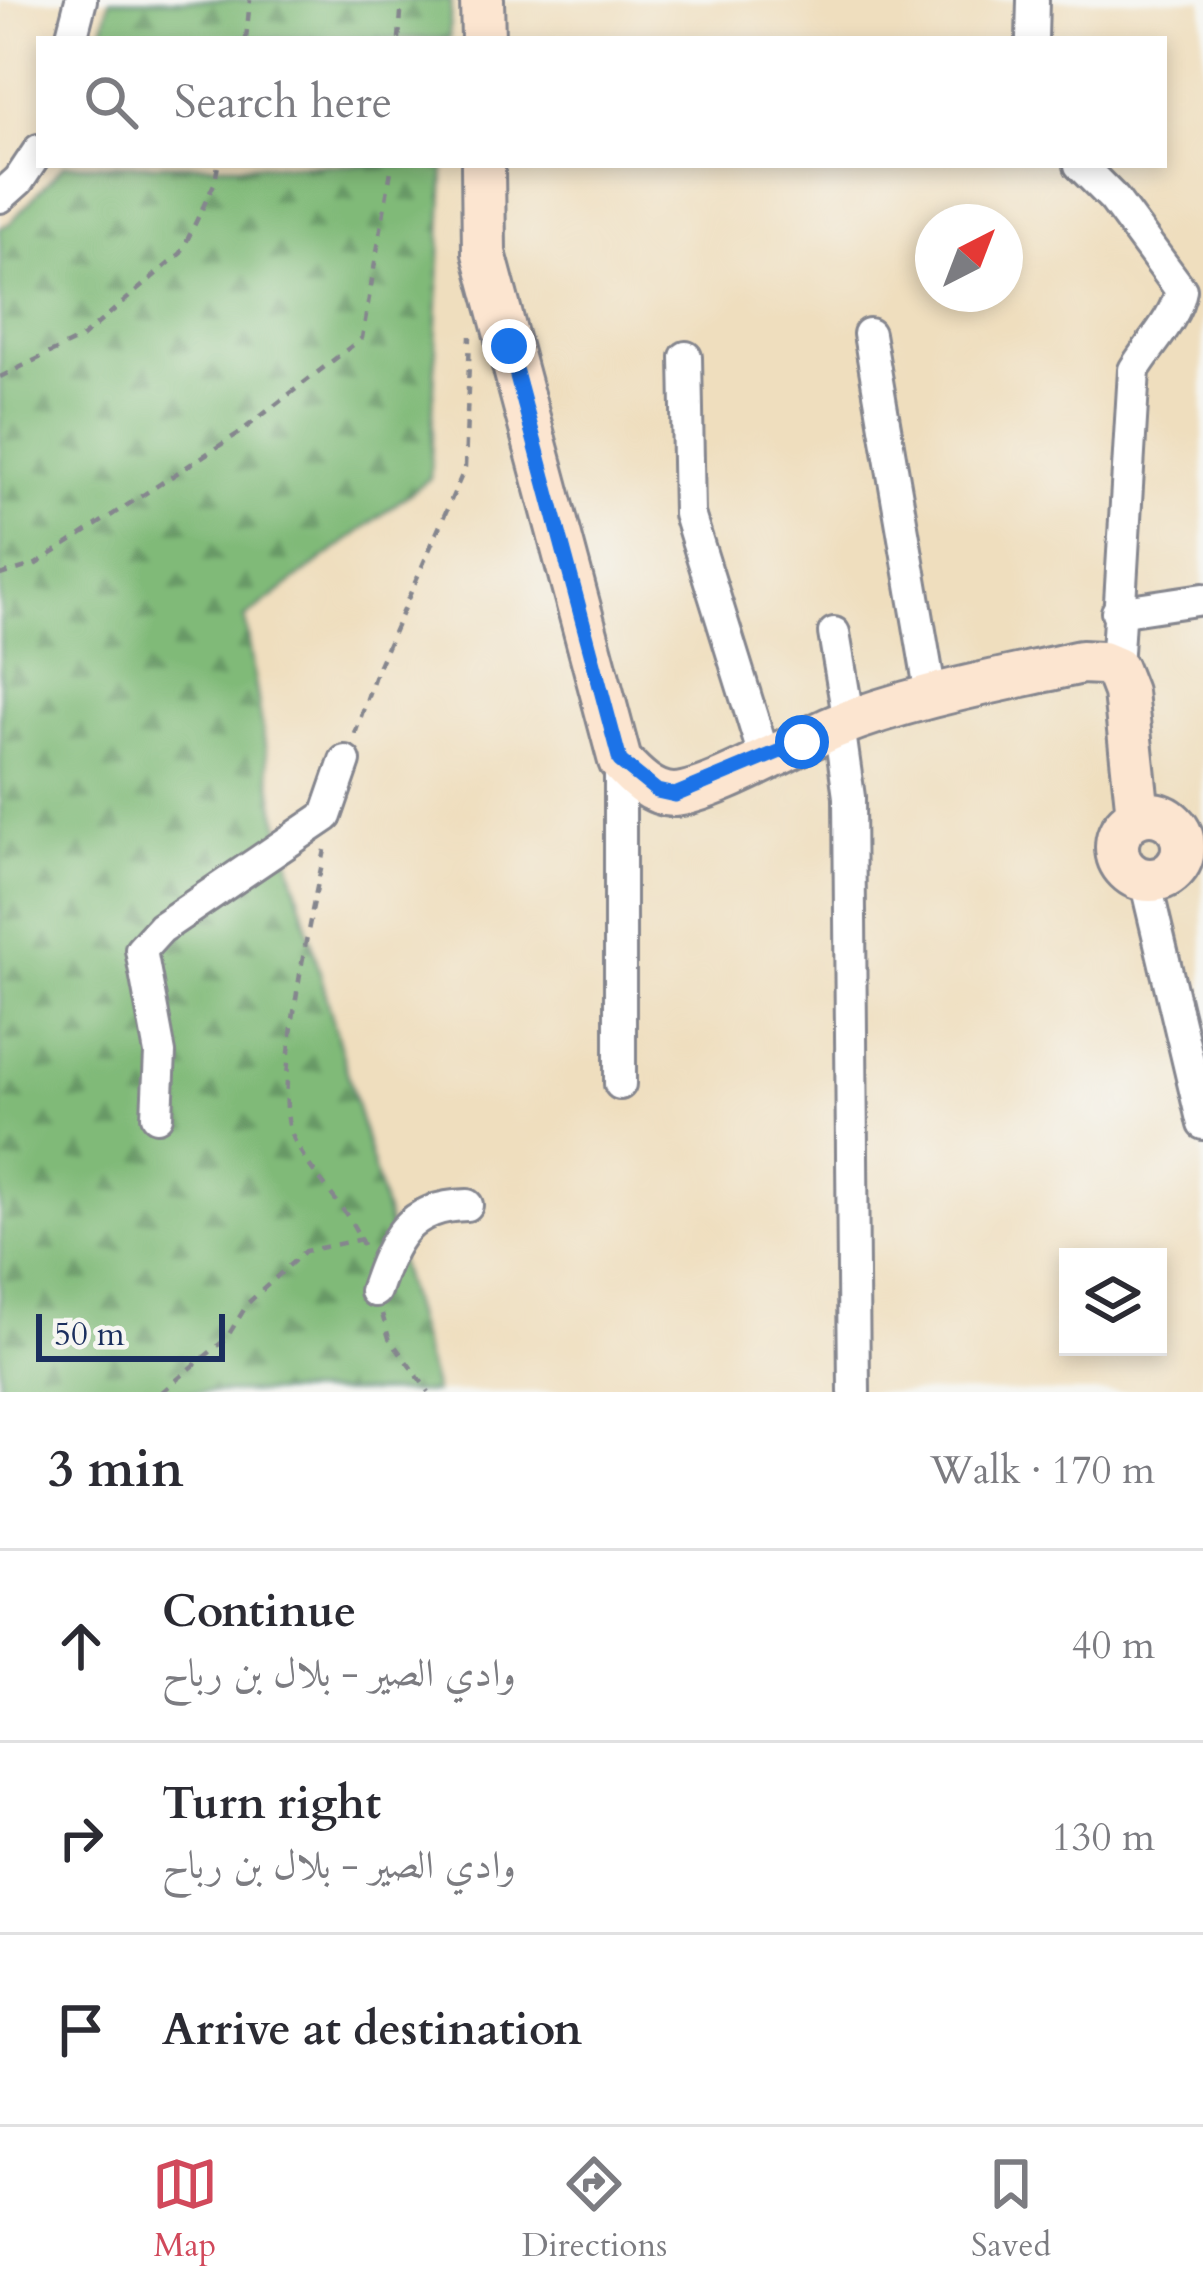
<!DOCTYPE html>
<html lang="en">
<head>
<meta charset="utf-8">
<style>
	:root { --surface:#fff; --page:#f7f7f7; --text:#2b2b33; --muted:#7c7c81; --line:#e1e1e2; --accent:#d1495b }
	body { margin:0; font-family:Cardo,Amiri,serif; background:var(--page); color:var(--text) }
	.controls { position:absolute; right:36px; bottom:36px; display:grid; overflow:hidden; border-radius:0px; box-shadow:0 6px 18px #0003 }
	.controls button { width:108px; height:108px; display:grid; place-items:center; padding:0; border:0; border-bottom:3px solid var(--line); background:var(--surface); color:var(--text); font:60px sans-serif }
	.compass { position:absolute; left:915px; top:204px; width:108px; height:108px; border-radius:50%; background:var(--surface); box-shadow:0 6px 18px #0003; rotate:42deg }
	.scale { position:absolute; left:36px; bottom:30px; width:189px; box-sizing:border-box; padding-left:12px; border:6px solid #1b2f5e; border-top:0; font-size:33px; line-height:42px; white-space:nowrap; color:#1b2f5e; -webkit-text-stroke:9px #f6f6f2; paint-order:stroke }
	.stop { position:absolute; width:36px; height:36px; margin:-27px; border:9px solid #1a73e8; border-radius:50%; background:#fff }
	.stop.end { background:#1a73e8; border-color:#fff; box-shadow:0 3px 12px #0008 }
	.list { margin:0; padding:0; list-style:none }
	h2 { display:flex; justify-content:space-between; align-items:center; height:156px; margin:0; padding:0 48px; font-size:51px }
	h2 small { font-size:39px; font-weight:400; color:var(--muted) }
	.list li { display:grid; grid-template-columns:78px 1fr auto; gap:36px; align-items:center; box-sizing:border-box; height:192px; padding:0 48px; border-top:3px solid var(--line) }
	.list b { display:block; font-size:45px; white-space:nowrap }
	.list p { margin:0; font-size:39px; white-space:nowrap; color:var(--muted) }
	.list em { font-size:39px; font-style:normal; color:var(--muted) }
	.icon { flex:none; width:66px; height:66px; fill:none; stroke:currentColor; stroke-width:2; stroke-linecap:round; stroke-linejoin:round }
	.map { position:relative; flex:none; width:1203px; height:1392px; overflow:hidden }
	.search { position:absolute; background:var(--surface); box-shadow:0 6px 18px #0003; left:36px; right:36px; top:36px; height:132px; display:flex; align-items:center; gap:30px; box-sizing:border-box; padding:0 42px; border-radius:0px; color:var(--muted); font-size:45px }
	.sheet { height:732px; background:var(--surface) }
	nav { display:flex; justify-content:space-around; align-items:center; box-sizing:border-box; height:168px; border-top:3px solid var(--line); background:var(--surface); font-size:33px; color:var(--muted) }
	nav a { display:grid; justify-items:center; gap:6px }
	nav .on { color:var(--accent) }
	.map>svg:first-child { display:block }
	.forest { fill:url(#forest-firs); stroke:#4e746b; stroke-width:3 }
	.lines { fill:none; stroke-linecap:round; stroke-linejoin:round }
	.street-casing { stroke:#85868e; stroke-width:36 }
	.secondary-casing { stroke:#85868e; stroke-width:48 }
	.path { stroke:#85868e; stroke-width:4.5; stroke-dasharray:9 9; stroke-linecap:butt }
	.street { stroke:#fff; stroke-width:30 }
	.secondary { stroke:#fce5d0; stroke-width:42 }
	.route { stroke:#1a73e8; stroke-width:15 }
</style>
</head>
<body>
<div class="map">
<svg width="1203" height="1392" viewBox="0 0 1203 1392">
	<defs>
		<pattern id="forest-firs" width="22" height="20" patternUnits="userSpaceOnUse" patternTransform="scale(3)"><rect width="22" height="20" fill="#80ba78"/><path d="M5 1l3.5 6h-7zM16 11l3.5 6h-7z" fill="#689866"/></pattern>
	</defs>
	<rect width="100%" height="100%" fill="#f6f6f2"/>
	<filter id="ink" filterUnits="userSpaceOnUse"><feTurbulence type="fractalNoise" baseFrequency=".00833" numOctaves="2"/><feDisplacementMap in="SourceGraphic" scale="24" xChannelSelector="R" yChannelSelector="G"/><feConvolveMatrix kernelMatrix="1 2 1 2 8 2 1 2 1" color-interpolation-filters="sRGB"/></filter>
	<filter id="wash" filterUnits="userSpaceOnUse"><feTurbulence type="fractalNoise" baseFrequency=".004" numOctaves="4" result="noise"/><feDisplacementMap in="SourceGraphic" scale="48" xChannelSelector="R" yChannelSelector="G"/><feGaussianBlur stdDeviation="2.7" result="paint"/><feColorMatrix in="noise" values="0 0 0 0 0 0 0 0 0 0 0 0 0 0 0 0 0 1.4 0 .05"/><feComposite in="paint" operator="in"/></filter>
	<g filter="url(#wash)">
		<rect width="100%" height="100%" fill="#efdebe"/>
		<g class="forest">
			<polygon points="110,0 451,0 449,39 100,39"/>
			<polygon points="64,165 444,165 430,478 245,618 275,809 435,1392 0,1392 0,228 10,223"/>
		</g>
	</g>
	<g filter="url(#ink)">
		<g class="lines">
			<defs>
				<g id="street">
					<polyline points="71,39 81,0"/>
					<polyline points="1032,39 1033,0"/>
					<path d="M 1080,165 L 1114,199 L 1181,290 C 1176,318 1149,345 1134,370 L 1116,669"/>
					<polyline points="0,197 19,180 39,150"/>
					<polyline points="869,334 931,695"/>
					<polyline points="686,357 689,514 765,759"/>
					<polyline points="1117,612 1203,599"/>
					<polyline points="834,633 849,722"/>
					<polyline points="839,725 849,797 854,1392"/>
					<polyline points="620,761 620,1084"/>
					<polyline points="1145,880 1203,1124"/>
					<polyline points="157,1116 160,1053 141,950 161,928 326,816 345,761"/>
					<path d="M 375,1291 C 392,1241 407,1206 467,1205"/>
				</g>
				<g id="secondary">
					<polyline points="482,0 483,39"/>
					<path d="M 483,165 L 484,253 L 620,761 C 634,776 652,795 674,795 C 708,794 800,741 837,726 C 916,695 999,681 1081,662 L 1102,663 L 1116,669 L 1125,692 L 1138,815"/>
					<circle cx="1150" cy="847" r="33"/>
				</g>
			</defs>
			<use href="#street" class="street-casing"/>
			<use href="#secondary" class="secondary-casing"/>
			<g class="path">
				<polyline points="246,39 250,0"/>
				<polyline points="399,39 402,0"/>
				<polyline points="0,377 81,338 181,253 215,182 218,165"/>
				<polyline points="0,575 36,564 239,433 362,338 392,165"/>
				<polyline points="355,734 376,672 465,468 470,336"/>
				<path d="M 325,850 C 313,905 272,1088 292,1135 C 310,1176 347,1205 363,1245"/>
				<polyline points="382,1314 389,1338 429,1392"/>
				<polyline points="162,1392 226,1339 248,1303 305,1251 362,1239"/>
			</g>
			<use href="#street" class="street"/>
			<use href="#secondary" class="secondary"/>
		</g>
	</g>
	<g class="lines" filter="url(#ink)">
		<polyline class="route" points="509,346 620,761 657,791 675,795 802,742"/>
	</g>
</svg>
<div class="controls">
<button><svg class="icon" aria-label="layers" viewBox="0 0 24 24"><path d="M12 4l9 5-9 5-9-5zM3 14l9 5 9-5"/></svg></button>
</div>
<svg class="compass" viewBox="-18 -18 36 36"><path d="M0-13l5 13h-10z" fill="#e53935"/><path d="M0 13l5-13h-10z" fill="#7c7c81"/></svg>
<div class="scale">50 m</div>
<div class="stop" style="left:802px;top:742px"></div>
<div class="stop end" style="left:509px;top:346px"></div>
<div class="search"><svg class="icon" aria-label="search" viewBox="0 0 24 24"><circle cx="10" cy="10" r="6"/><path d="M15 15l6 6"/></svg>Search here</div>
</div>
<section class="sheet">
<h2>3 min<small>Walk · 170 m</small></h2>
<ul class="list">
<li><svg class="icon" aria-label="ahead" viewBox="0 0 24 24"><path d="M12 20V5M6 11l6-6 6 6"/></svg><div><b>Continue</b><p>وادي الصير - بلال بن رباح</p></div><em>40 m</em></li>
<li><svg class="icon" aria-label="right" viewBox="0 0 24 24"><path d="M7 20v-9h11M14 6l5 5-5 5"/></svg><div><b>Turn right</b><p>وادي الصير - بلال بن رباح</p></div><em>130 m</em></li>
<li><svg class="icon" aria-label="arrive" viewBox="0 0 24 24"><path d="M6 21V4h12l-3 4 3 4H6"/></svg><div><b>Arrive at destination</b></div></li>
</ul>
</section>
<nav>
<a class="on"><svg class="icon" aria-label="map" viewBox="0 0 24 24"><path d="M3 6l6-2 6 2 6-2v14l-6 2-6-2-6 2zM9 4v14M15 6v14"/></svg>Map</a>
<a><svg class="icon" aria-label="directions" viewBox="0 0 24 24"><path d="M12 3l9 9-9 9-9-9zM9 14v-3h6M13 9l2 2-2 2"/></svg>Directions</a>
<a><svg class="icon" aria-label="saved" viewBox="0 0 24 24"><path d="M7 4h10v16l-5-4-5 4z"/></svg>Saved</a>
</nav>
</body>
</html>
